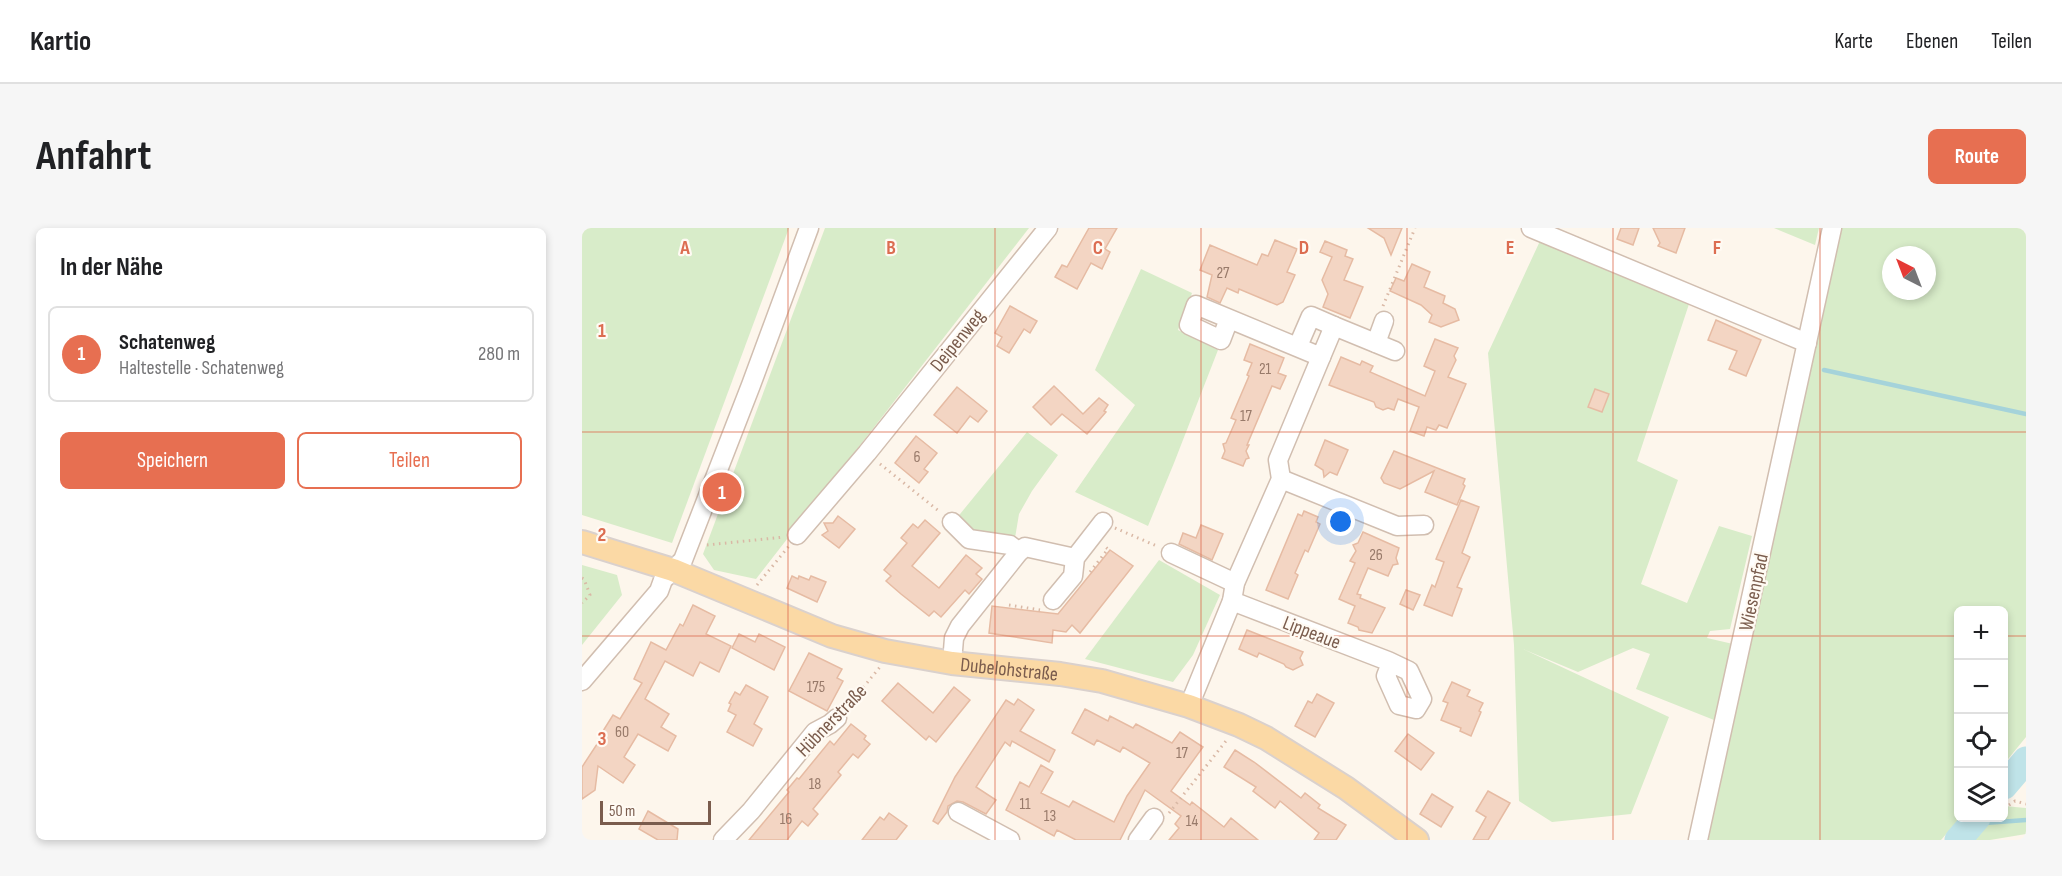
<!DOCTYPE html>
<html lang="de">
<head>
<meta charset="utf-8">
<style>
	:root { --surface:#fff; --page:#f6f6f6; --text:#202124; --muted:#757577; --line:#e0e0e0; --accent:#e76f51 }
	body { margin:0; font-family:"Sofia Sans Condensed",sans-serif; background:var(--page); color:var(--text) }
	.controls { position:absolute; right:18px; bottom:18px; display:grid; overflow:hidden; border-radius:9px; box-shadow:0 3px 9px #0003 }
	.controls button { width:54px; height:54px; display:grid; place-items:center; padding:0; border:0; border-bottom:2px solid var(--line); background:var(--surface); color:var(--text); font:30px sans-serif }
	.compass { position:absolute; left:1300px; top:18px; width:54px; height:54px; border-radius:50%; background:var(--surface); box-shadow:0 3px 9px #0003; rotate:318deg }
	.scale { position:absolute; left:18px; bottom:15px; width:111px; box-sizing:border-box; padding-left:6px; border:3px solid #7a5c4d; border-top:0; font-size:16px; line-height:21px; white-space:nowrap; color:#7a5c4d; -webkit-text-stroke:4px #fffaf3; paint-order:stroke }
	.you { position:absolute; left:759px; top:294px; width:21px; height:21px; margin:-15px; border:4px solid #fff; border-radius:50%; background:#1a73e8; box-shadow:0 0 0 9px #1a73e833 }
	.badge { display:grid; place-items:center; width:39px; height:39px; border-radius:50%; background:var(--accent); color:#fff; font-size:20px; font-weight:700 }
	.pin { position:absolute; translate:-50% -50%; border:3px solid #fff; box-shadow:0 2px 6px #0006 }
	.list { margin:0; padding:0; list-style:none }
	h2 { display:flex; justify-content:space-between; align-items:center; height:78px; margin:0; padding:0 24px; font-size:26px }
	h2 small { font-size:20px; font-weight:400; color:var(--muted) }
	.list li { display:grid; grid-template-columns:39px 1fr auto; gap:18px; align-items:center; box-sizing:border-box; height:96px; margin:0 12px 12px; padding:0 12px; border:2px solid var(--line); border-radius:9px }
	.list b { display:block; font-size:22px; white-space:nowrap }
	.list p { margin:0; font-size:20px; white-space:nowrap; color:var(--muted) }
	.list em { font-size:20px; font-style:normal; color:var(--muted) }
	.actions { display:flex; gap:12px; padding:18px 24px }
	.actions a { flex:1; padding:14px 0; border:2px solid var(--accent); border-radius:9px; text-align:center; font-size:21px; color:var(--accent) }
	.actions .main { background:var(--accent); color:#fff }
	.icon { flex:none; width:33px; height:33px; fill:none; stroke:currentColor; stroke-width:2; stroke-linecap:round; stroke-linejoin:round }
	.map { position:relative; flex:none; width:1444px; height:612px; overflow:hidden; border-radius:9px }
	header { display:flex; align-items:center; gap:36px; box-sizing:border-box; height:84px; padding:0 30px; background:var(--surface); border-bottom:2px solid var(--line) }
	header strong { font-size:28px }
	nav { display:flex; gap:33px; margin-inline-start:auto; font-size:21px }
	.intro { display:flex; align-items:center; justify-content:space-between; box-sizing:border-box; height:144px; padding:0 36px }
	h1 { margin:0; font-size:42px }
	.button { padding:15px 27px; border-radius:9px; background:var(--accent); color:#fff; font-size:21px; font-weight:700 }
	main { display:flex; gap:36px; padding:0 36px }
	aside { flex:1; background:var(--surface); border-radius:9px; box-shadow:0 3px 9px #0003 }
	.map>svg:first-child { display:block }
	.green { fill:#d8ecc9; fill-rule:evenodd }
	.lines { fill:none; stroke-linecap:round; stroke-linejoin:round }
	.stream { stroke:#a5d3da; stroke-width:4.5 }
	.river { stroke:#bfe3e8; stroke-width:27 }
	.building { fill:#f3d5c3; stroke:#e6bba3; stroke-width:1.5 }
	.minor-casing { stroke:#d1beb0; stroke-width:21 }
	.major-casing { stroke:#dad1cd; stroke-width:26 }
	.path { stroke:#d9b8a5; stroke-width:3; stroke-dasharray:1.5 4.5; stroke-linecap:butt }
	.minor { stroke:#fff; stroke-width:18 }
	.major { stroke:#fbd9a5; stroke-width:22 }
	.grid { fill:none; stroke:#dc6d51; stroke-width:1.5; stroke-opacity:0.55 }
	.labels { text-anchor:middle; stroke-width:4.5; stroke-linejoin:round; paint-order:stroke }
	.number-label { font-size:16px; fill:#987a6a }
	.street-label { font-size:20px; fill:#7a5c4d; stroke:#fffaf3 }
	.grid-label { font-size:20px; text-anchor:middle; font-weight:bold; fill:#dc6d51; stroke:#fffaf3; stroke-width:4.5; stroke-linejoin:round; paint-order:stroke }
</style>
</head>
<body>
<header>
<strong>Kartio</strong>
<nav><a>Karte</a><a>Ebenen</a><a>Teilen</a></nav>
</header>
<div class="intro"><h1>Anfahrt</h1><a class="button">Route</a></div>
<main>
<aside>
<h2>In der Nähe<small></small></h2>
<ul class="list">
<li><span class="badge">1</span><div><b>Schatenweg</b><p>Haltestelle · Schatenweg</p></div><em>280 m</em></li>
</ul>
<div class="actions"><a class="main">Speichern</a><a>Teilen</a></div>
</aside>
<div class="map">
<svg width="1444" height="612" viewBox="0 0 1444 612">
	<rect width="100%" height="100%" fill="#fdf6ec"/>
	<g class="green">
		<polygon points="0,0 207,0 90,315 0,287"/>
		<polygon points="243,0 447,0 174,351 132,342 121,326"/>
		<polygon points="1192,0 1237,0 1233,17"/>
		<path d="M 1257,0 L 1444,0 L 1444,509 L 1422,536 L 1422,382 L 1376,382 L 1378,590 L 1359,612 L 1124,612 ZM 1309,27 L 1345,27 L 1345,63 L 1309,63 Z"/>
		<polygon points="958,13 1108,73 1055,233 1096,252 1059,356 1105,375 1137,298 1170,308 1148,401 1128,403 1125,410 1151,416 1132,492 1054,461 1068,426 1051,420 996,444 941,421 1087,489 1049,586 970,594 937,573 932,417 906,125"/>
		<polygon points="559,41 610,65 596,102 636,122 592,235 566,298 493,264 553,177 513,142"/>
		<polygon points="445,204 476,227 450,263 437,286 433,310 386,301 374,291"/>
		<polygon points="577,332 638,367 611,427 591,454 503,431"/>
		<polygon points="0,337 35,347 40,367 0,417"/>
		<polygon points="1422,578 1444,580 1444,606 1408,612 1391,612 1410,590 1422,590"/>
	</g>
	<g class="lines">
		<g class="stream">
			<polyline points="1242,142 1444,186"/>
			<polyline points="1389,596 1444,592"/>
		</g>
		<g class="river">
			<polyline points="1422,558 1444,532"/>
			<polyline points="1376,612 1395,590"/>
		</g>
	</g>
	<g class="building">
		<polygon points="507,0 535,0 523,21 528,24 520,41 509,35 495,61 473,49 480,37 485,39"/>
		<polygon points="786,0 820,0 809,27 802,10"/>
		<polygon points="1039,0 1057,0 1051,17 1035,11"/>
		<polygon points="1071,0 1103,0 1094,25 1076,18 1078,15"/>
		<polygon points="693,12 715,21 705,44 713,47 701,74 695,77 657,61 656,65 645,60 638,75 625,69 630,47 618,42 628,17 675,37 680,26 686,28"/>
		<polygon points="743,13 765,22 763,28 771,31 762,52 781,59 768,90 741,79 746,66 740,52 750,29 738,24"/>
		<polygon points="830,36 848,44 842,59 863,68 861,75 873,81 877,92 859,99 847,94 850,87 839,77 808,63 814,50 822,53"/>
		<polygon points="428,78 455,93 448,105 442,101 427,125 415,118 420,109 413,105"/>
		<polygon points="1134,92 1179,112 1164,148 1147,141 1155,123 1126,112"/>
		<polygon points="853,111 876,120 872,128 874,132 866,149 884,156 865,200 857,197 854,202 845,199 842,208 828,203 837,179 816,171 812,182 806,180 801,182 794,179 792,174 747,157 759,129 778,137 780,133 791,138 788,144 843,168 853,143 842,138"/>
		<polygon points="668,116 702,130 696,145 704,148 698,161 690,158 665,217 667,217 664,223 667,230 664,231 661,238 640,230 643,223 641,216 644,215 654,192 649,190 667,148 665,147 670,135 662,132"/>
		<polygon points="472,158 501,186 517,170 526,177 522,183 524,184 505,206 480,186 469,197 451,179"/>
		<polygon points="375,159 405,183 396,194 388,188 375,205 352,187"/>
		<polygon points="1013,161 1027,166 1020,184 1006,179"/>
		<polygon points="334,208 355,225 342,241 346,244 337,255 313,235"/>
		<polygon points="743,212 766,222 755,247 748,244 742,249 741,242 733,237"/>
		<polygon points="812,223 883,251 881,256 883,258 875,277 843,264 852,243 818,261 802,255 799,250"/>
		<polygon points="879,272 897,279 880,325 888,329 875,359 880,361 870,388 842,377 850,357 853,359 862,334 854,331"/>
		<polygon points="722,283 736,289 734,294 738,296 726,324 723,322 713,345 716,347 706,371 684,362 716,286 720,288"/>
		<polygon points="256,288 273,301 257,320 240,307 246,303 242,295 251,295"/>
		<polygon points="343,292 358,305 330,338 357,360 384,327 400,340 394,346 400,351 387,366 383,362 359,389 352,383 347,388 319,366 304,353 309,348 302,342 325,315 319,310 331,296 336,300"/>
		<polygon points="619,297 641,306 630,332 597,316 601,305 614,310"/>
		<polygon points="781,304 817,320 814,330 816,336 811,337 806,348 786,340 775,366 779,367 778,370 803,380 790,405 777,402 776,399 766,395 773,378 757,371 773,335 768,333 774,323 771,317 776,315"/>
		<polygon points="528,322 551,338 498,405 490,397 484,404 471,402 470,415 407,405 410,378 476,386"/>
		<polygon points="210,348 216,351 217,348 227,352 229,348 244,354 235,374 205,360"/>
		<polygon points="824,362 838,367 831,382 818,376"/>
		<polygon points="111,377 133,388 124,406 149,418 137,444 118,434 111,448 83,433 63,471 87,486 79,499 94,508 86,523 56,506 42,529 53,537 41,555 16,538 13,562 0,571 0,539 23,504 21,503 31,487 38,491 60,455 52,451 69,414 84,422 98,396 101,398"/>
		<polygon points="665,402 721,424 718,430 721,437 711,442 704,439 702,436 677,425 675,429 657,421"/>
		<polygon points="157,406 173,414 177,406 203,419 192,442 150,420"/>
		<polygon points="227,425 260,441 255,450 261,453 245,483 207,463"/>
		<polygon points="870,454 888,462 885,468 901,475 897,483 899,484 889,508 878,503 879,500 859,492 866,475 861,473"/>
		<polygon points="316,455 351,485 372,459 388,472 354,514 347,508 344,512 300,473"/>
		<polygon points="164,457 186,469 172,496 180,501 171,518 145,504 154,487 146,483 149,476 147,475 153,464 158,467"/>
		<polygon points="735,466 752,475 733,509 713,498 726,473 730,475"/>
		<polygon points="436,471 452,482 438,503 473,522 467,534 430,513 428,518 423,514 394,559 414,572 404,586 381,574 375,573 366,578 365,584 356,596 351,593 373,549 424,472 432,477"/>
		<polygon points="503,481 526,493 528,488 551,500 554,496 590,515 598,504 621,519 589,563 608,577 610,574 642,599 649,590 676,612 587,612 597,600 593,596 599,588 563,562 538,612 494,612 475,602 472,608 424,582 438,554 447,559 459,537 471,544 459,565 487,579 491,573 532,594 545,568 568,535 541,519 538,524 515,512 512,517 490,505"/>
		<polygon points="269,496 284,508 282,511 288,516 276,530 271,526 256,544 259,547 231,581 236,586 226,598 220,593 205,612 167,612 207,564 205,562 215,550 217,551 248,513 252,517"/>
		<polygon points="826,506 852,525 839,542 813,523"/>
		<polygon points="653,522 672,534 719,570 723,565 738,577 736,580 764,597 754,612 732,612 737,605 698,573 693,580 671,563 674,559 642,539"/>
		<polygon points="906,563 928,575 906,612 891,612 904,589 894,583"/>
		<polygon points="850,566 871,579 859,599 838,586"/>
		<polygon points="66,583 96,601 95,612 76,612 57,601"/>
		<polygon points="307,585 325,598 314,612 280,612 298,589 302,592"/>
	</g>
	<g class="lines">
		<defs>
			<g id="minor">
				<polyline points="949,0 1225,115"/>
				<polyline points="647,91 639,112 607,97 614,77 739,129 752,98 813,123"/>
				<polyline points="794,115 802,93"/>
				<polyline points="716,118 729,88 752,98"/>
				<polyline points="699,251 815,298 842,297"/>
				<polyline points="370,294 387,311 428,317 437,324"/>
				<polyline points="215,307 285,225 466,0"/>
				<polyline points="589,325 653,355"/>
				<polyline points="471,372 491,348 493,330 521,294"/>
				<polyline points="650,373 806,433 827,443 840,471 834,481 817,477 804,448 809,435"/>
				<polyline points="370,435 372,410 378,398 437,324 443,319 493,330"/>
				<polyline points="0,453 77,363 81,352 101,332 169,157 227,0"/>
				<polyline points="607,478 650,373 653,355 699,251 696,232 739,129"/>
				<polyline points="376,584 428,612"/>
				<polyline points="141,612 169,583 233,504 248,496 255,490"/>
				<polyline points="556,612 572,590"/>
				<polyline points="1116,612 1250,0"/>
			</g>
			<g id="major">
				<path id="s1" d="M 0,314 L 91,342 L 250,408 L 303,423 L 370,435 L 478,446 L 520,453 L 607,478 L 657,497 L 684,510 L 764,560 L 835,612"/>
			</g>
		</defs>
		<use href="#minor" class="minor-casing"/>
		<use href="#major" class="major-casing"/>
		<g class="path">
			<polyline points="801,78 833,0"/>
			<polyline points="298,236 358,284"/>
			<polyline points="533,300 577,319"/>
			<polyline points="125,317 202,309"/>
			<polyline points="508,344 526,321 521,317"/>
			<polyline points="0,350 2,351 8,367 0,375"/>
			<polyline points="175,357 207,318"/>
			<polyline points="427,377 458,382"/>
			<polyline points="266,478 298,439"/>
			<polyline points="1427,577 1433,573 1444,576"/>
			<polyline points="587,585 644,513"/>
		</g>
		<use href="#minor" class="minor"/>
		<use href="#major" class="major"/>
	</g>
	<path class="grid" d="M 206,0 L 206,612M 413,0 L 413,612M 619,0 L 619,612M 825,0 L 825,612M 1031,0 L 1031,612M 1238,0 L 1238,612M 0,204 L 1444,204M 0,408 L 1376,408M 1422,408 L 1444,408"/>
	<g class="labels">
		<g class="number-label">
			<text x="641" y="50">27</text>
			<text x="683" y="146">21</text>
			<text x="664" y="193">17</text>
			<text x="335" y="234">6</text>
			<text x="794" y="332">26</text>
			<text x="234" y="464">175</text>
			<text x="40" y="509">60</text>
			<text x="600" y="530">17</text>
			<text x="233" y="561">18</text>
			<text x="443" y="581">11</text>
			<text x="468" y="593">13</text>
			<text x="204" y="596">16</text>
			<text x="610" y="598">14</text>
		</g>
		<g class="street-label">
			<text transform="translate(375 112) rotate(-51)" y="7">Deipenweg</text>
			<text transform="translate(1171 364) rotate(-78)" y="7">Wiesenpfad</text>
			<text transform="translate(730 404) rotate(21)" y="7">Lippeaue</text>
			<text dy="7" stroke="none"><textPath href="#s1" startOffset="448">Dubelohstraße</textPath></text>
			<text transform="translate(249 492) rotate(-46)" y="7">Hübnerstraße</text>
		</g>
	</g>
	<g class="grid-label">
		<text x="103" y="26">A</text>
		<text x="309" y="26">B</text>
		<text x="516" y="26">C</text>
		<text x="722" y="26">D</text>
		<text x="928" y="26">E</text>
		<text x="1135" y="26">F</text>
		<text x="20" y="109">1</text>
		<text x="20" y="313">2</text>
		<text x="20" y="517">3</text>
	</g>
</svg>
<div class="controls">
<button>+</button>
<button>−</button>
<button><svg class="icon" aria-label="locate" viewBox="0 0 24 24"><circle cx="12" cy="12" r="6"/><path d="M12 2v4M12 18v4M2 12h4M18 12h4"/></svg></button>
<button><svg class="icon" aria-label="layers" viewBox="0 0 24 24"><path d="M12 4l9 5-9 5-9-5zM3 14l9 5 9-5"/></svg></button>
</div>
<svg class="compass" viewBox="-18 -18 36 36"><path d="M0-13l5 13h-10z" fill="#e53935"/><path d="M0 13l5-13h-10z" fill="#757577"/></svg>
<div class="scale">50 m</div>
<div class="you"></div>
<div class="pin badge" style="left:140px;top:264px">1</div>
</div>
</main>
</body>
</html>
